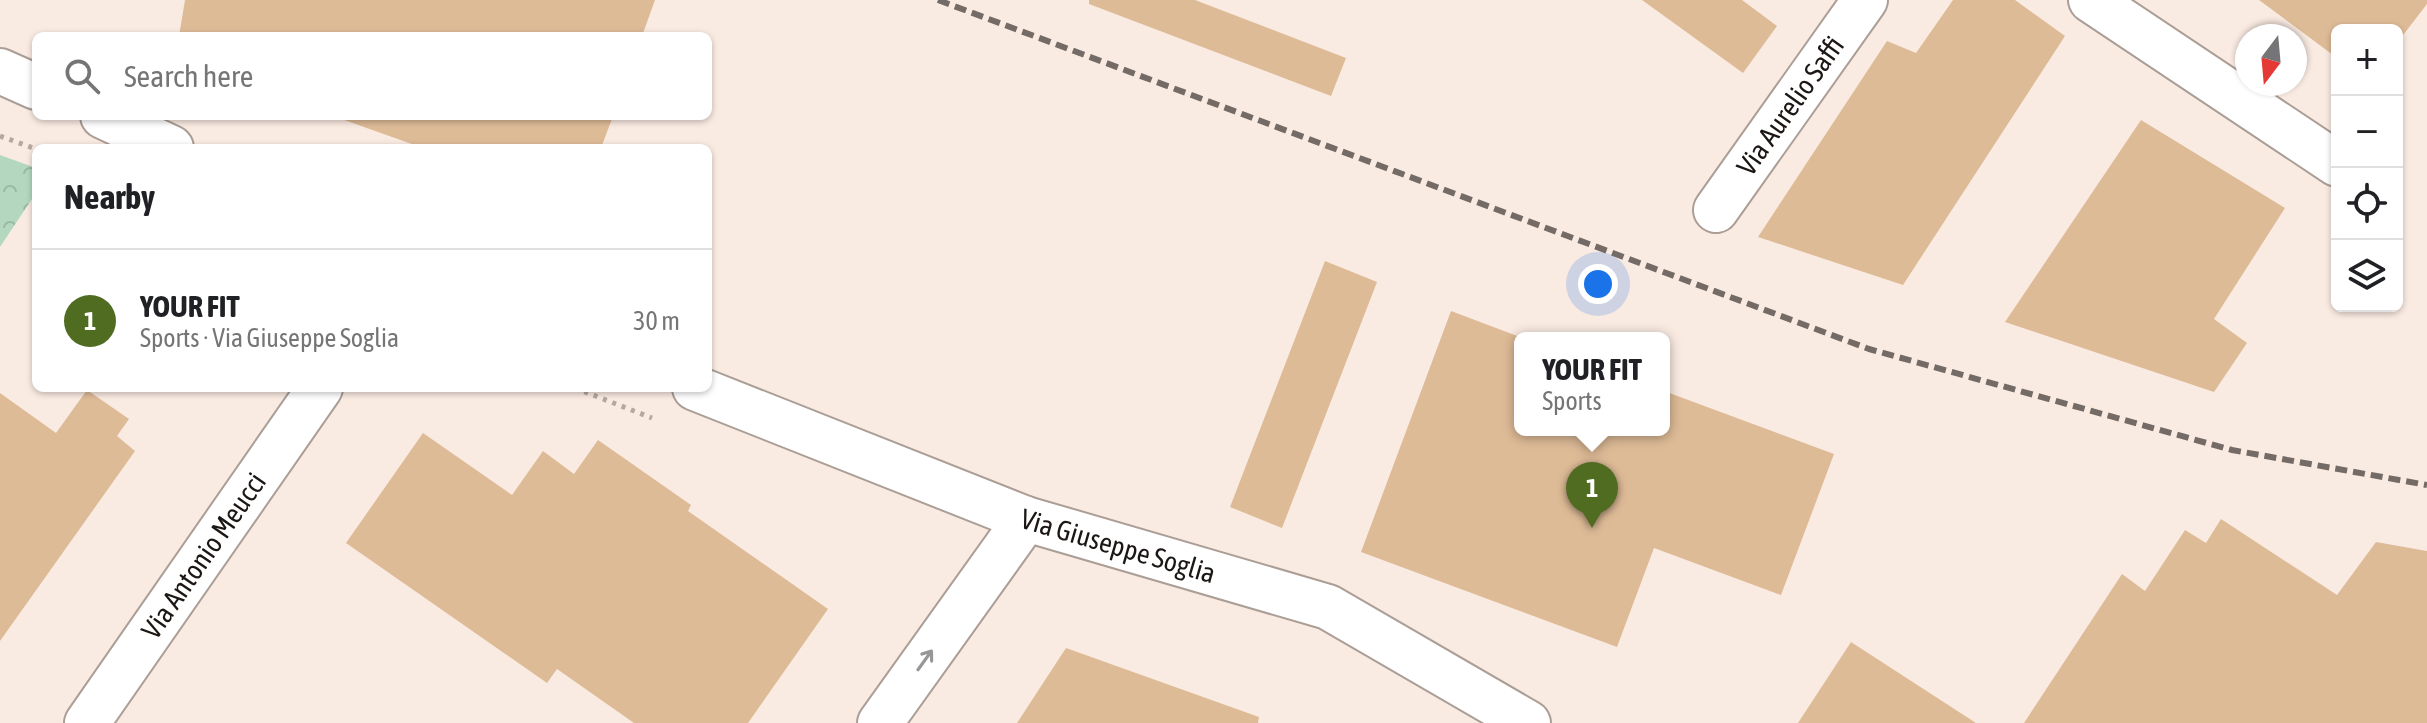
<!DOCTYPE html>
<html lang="en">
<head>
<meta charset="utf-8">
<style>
	:root { --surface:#fff; --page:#f6f6f6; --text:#202124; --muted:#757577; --line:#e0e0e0; --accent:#4f6c20 }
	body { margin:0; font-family:"Asap Condensed",sans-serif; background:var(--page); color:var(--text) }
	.controls { position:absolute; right:24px; top:24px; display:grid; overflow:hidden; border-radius:12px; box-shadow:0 2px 6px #0004 }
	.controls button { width:72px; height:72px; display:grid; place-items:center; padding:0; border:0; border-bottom:2px solid var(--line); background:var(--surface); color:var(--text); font:40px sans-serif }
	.compass { position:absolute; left:2235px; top:24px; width:72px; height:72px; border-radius:50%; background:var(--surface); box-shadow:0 2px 6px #0004; rotate:196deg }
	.you { position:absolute; left:1598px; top:284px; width:28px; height:28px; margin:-20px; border:6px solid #fff; border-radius:50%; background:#1a73e8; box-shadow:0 0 0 12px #1a73e833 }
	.badge { display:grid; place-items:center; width:52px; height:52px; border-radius:50%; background:var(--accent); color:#fff; font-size:26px; font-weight:700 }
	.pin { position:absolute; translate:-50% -66px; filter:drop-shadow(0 2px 4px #0008) }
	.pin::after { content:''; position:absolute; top:42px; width:28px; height:24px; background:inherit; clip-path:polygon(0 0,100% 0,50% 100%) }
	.popup { position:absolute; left:1514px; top:332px; width:156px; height:104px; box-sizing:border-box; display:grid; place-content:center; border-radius:12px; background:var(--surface); filter:drop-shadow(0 2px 6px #0005); font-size:26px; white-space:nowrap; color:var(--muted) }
	.popup b { font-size:30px; color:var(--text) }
	.popup::after { content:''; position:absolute; left:50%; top:100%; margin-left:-16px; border:16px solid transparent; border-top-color:var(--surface) }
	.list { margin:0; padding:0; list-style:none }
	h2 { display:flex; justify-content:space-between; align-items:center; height:104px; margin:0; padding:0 32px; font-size:34px }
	h2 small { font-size:26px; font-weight:400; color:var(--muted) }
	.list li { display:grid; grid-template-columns:52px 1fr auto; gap:24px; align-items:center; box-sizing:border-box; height:144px; padding:0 32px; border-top:2px solid var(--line) }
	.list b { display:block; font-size:30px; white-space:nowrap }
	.list p { margin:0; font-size:26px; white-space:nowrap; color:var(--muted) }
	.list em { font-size:26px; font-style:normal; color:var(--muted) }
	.icon { flex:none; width:44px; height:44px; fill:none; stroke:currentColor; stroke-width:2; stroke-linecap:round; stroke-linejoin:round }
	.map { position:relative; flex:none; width:2427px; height:723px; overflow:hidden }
	.search { position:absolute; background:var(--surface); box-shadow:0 2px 6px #0004; left:32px; top:32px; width:680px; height:88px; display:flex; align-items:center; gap:20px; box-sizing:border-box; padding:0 28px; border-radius:12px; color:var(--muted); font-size:30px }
	.panel { position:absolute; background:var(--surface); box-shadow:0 2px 6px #0004; left:32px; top:144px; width:680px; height:248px; border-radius:12px }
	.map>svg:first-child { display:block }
	.forest { fill:url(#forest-crowns) }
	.building { fill:#debb97 }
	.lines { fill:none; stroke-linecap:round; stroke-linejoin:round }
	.minor-casing { stroke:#ab9e96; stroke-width:48 }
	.path { stroke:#b4a8a1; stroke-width:5; stroke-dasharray:4 6; stroke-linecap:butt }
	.minor { stroke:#fff; stroke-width:44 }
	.rail { stroke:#746b66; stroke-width:6; stroke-dasharray:12 6; stroke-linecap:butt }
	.oneway { stroke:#999795 }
	.labels { text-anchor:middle; stroke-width:7; stroke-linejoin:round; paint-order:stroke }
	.street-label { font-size:28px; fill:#1c1714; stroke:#fff }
</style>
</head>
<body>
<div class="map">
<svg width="2427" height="723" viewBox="0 0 2427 723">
	<defs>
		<pattern id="forest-crowns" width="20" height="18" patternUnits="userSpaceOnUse" patternTransform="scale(2)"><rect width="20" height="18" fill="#b4d8bf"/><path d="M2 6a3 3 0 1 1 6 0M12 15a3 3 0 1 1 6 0" fill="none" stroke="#9ab9a3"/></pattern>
	</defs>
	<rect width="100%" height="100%" fill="#faebe2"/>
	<polygon class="forest" points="0,155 36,168 36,193 0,247"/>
	<g class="building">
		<polygon points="185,0 655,0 642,36 179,36"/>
		<polygon points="1089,0 1195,0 1346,58 1331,96 1089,4"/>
		<polygon points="1642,0 1742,0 1777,26 1743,73"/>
		<polygon points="1953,0 2015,0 2065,36 1903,285 1758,237 1887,41 1916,53"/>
		<polygon points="2259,0 2427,0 2427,4 2397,43 2397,30 2337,30 2337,58"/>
		<polygon points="333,116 613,116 601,148 423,148"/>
		<polygon points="2141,120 2285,208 2214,319 2247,343 2214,392 2005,322"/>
		<polygon points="1325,261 1377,282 1282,528 1230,507"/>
		<polygon points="1451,311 1520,337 1520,430 1664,430 1664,391 1834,454 1781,595 1654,548 1617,647 1361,552"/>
		<polygon points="87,390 129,419 117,436 135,451 0,641 0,393 56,433"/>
		<polygon points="423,433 512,495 543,451 574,474 598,440 691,505 688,511 828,609 748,723 634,723 557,669 547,683 346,543"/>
		<polygon points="2221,519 2337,595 2376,542 2427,551 2427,723 2024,723 2122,574 2145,591 2185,530 2206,543"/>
		<polygon points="1851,642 1976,723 1798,723"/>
		<polygon points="1066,648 1259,717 1258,723 1017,723"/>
	</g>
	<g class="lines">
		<defs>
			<g id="minor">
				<polyline points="2091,0 2337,164"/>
				<polyline points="0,71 36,87"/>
				<polyline points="103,116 171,148"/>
				<path id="s1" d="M 1716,210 L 1865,0"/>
				<path id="s2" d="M 695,388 L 1026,519 L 1328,607 L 1528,723"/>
				<path id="s3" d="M 87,723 L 320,388"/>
				<polyline points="880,723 1026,519"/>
			</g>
		</defs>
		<use href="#minor" class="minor-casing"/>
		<g class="path">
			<polyline points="0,136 36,149"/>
			<polyline points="575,388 652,418"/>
		</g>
		<use href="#minor" class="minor"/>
		<polyline class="rail" points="938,0 1869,349 2232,450 2427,485"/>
	</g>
	<defs><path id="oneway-shaft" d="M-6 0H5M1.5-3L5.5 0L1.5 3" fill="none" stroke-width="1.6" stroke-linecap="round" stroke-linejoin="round" transform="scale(2)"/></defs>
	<use class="oneway" href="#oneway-shaft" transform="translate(925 660) rotate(-54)"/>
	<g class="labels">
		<g class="street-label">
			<text dy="10" stroke="none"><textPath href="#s1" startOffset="128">Via Aurelio Saffi</textPath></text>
			<text dy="10" stroke="none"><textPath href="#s2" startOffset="452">Via Giuseppe Soglia</textPath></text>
			<text dy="10" stroke="none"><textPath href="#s3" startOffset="204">Via Antonio Meucci</textPath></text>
		</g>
	</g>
</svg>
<div class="controls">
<button>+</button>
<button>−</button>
<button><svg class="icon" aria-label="locate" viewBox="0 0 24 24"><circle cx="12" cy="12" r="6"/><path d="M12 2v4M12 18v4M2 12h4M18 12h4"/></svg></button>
<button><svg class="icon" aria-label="layers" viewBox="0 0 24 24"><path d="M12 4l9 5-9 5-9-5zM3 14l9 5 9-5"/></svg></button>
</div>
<svg class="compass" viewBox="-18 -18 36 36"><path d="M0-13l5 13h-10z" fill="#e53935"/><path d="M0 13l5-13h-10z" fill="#757577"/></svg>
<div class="you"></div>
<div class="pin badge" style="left:1592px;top:528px">1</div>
<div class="popup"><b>YOUR FIT</b>Sports</div>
<div class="search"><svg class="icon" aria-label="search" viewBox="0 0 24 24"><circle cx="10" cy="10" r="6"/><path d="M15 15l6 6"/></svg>Search here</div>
<section class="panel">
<h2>Nearby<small></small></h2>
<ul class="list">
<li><span class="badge">1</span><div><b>YOUR FIT</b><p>Sports · Via Giuseppe Soglia</p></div><em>30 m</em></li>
</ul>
</section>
</div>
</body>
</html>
